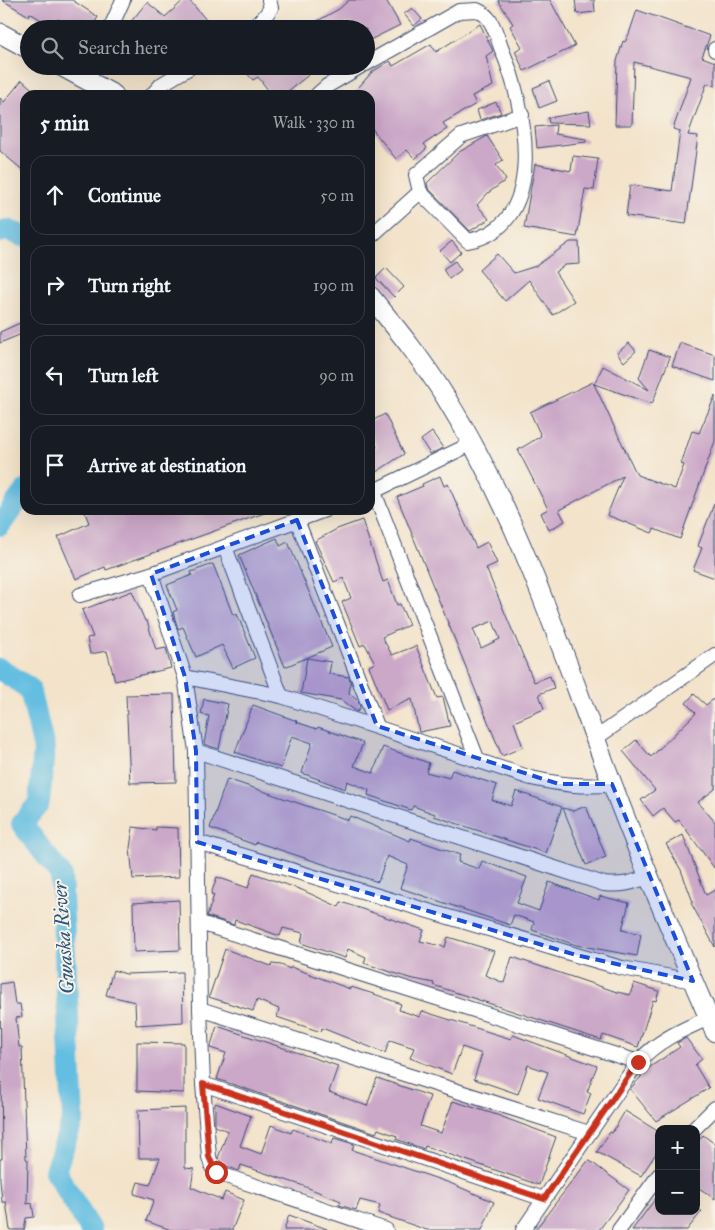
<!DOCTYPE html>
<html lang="en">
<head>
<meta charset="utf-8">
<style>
	:root { --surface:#171b24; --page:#20242c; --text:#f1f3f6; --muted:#9ea1a6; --line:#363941 }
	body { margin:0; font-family:"IM FELL Great Primer",serif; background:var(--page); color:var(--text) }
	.controls { position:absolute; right:15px; bottom:15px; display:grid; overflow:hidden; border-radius:10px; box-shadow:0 5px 20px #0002 }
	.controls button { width:45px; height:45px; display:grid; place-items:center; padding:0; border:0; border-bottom:1px solid var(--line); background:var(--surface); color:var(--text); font:25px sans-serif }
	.stop { position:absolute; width:15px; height:15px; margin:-11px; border:4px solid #c8321e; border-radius:50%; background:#fff }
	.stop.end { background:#c8321e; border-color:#fff; box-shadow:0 1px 5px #0008 }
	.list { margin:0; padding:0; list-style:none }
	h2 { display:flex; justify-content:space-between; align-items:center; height:65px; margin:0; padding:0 20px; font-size:21px }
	h2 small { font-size:16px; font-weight:400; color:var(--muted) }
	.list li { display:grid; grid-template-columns:32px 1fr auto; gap:15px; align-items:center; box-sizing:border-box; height:80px; margin:0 10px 10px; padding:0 10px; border:1px solid var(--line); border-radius:15px }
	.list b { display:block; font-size:19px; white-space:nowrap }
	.list em { font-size:16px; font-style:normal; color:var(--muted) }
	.icon { flex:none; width:28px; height:28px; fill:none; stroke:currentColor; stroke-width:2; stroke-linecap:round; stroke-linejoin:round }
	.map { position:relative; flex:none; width:715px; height:1230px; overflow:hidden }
	.search { position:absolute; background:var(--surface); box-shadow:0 5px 20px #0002; left:20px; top:20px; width:355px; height:55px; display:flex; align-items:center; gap:12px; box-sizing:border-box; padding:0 18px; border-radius:28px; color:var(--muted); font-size:19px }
	.panel { position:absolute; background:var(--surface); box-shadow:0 5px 20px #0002; left:20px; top:90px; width:355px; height:425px; border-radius:15px }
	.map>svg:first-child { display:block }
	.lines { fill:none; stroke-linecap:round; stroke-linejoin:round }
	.river { stroke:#63bee1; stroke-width:22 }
	.building { fill:#cba7c8; fill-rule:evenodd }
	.street-casing { stroke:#3b4a6e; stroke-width:16 }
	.secondary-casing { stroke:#3b4a6e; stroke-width:21 }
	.street { stroke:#fff; stroke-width:14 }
	.secondary { stroke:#fff; stroke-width:19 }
	.route { stroke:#c8321e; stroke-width:6 }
	.marked { fill:#1d4ed8; fill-opacity:0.2; stroke:#1d4ed8; stroke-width:4; stroke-dasharray:10 6; stroke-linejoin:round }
	.labels { text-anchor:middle; stroke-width:4; stroke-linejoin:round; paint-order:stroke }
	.water-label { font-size:20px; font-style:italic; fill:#2d537f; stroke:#f7f3e8 }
</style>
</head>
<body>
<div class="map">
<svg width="715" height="1230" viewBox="0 0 715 1230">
	<rect width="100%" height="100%" fill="#f7f3e8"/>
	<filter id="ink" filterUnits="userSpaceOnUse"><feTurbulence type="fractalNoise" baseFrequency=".02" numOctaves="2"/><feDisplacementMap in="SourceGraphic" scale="10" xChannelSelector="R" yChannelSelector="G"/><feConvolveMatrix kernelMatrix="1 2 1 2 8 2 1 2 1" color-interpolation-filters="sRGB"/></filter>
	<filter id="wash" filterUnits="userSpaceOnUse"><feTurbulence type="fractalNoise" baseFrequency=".0096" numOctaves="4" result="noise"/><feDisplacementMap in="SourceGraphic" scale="20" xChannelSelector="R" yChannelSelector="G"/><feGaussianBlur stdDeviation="1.12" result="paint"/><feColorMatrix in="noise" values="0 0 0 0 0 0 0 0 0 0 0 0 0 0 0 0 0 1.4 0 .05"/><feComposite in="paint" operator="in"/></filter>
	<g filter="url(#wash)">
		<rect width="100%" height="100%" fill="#f3e3ca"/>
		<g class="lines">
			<g class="river">
				<polyline points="0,232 7,230 25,237"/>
				<polyline points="0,525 25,491"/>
				<polyline points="0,669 30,689 44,749 39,803 22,824 61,875 73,1119 55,1171 91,1230"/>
			</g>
		</g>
		<g id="blocks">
			<g class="building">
				<polygon points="2,0 72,0 98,17 91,29 73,29 58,19 53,27 30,13 29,16"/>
				<polygon points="184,0 189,0 214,29 125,29 147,2 165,17"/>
				<polygon points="349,0 386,0 400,25 366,42 366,29 355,29 352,23 349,25 347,23 337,29 303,29 339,9"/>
				<polygon points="498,0 550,0 575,46 524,71 515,51 522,47 510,26 513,24"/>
				<polygon points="575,0 594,0 595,12 577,14"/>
				<polygon points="412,8 422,19 414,26 404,14"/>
				<polygon points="637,10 710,36 702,57 715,62 715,86 707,83 688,135 698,136 686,224 626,216 630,185 672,191 680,131 673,129 691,77 634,62 632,125 615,125 617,61 623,41 625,42 629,34"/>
				<polygon points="480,24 493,51 486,56 493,86 472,96 476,104 443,123 447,129 424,144 427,148 415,159 407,150 396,159 370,126 370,95 352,95 372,72 390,61 393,66 431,44 436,52"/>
				<polygon points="240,66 320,66 283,95 272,95 258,77 253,80"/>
				<polygon points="22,80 39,95 25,95 25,172 0,151 0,98 4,102"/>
				<polygon points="549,81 557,101 539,108 533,88"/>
				<polygon points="496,102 501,113 480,120 477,110"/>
				<polygon points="589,111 591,124 549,123 548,118"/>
				<polygon points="556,125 555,134 586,139 586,142 537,148 535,127"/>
				<polygon points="487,136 503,160 496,165 506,180 488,193 477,205 489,219 470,231 428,188 427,183 459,152"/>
				<polygon points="573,156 598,159 594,190 585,189 577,237 524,228 535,164 571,171"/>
				<polygon points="452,241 461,252 450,262 440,251"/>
				<polygon points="570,242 579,242 580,264 565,265 555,272 574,301 553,315 529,280 505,301 479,270 497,254 514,273 536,266"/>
				<polygon points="455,261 461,270 449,279 443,269"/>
				<polygon points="386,268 404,287 394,297 376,278"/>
				<polygon points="20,323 24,333 0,343 0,332"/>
				<polygon points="629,343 636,351 624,362 617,353"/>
				<polygon points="680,343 715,355 715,381 672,366"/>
				<polygon points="649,350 670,357 652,404 594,384 603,366 649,390 639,378"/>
				<polygon points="593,382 637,475 675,489 684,465 681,464 692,431 699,433 715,396 715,441 680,539 654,529 652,533 607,515 623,476 559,510 565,521 549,530 541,513 548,509 518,450 541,436 530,412"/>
				<polygon points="385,414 404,454 370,476 370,452 377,447 370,433 370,422"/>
				<polygon points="432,432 443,448 430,454 421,440"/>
				<path d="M 440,476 L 444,486 L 448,484 L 476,548 L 487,542 L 497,563 L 486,568 L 534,682 L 550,676 L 554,688 L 539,694 L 544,709 L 514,722 L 523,747 L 502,756 L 397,497 L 423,486 L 422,484 ZM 493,621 L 500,639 L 481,648 L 473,629 Z"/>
				<polygon points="714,504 715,504 715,578 693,570 702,548 698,546"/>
				<polygon points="84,510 270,510 270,511 106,570 105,567 76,579 58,537 89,523"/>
				<polygon points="362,520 383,582 388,580 397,605 400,604 409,625 382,637 392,655 416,646 437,698 443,697 450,726 419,732 412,699 387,710 369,666 375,663 365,644 360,646 342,602 351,598 343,578 334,582 315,541 337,529"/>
				<polygon points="277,538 280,546 288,542 332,647 285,667 239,555"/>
				<polygon points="213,564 233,615 237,614 255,658 233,668 222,645 196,657 183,627 178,629 173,612 177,610 167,585 192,575 191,572"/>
				<polygon points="132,591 145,621 147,621 156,650 166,648 171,668 115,681 107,651 90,654 87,638 93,637 82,610"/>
				<polygon points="307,658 331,662 329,674 349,677 351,683 349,693 358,701 360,707 357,712 341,700 301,693"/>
				<polygon points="174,694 176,782 130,783 126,695"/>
				<polygon points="694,694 706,705 715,698 715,789 698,802 715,822 715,869 679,820 675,822 663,808 653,816 641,800 655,790 623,751 636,740 651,757 696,713 686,703"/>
				<polygon points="204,699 228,704 219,749 204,744 209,716 201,714"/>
				<polygon points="253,705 297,721 296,722 317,729 318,727 363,743 354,766 373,773 383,747 429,763 426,772 449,778 452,770 497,785 492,800 511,806 516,791 562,807 546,853 434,816 435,814 413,806 411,810 368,795 369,790 347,781 345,789 302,773 312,743 292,736 281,768 235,752"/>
				<polygon points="227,779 348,820 350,816 410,841 411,838 460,855 458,862 479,869 482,861 527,877 517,903 539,911 549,882 599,900 600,896 629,903 622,930 641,934 637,956 576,945 532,930 534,922 514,915 510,925 400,888 408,865 387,856 378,882 256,842 255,845 210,828"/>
				<polygon points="586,806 606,857 586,865 563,808 573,811"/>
				<polygon points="133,827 156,830 156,827 178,828 179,877 133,879 130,848"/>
				<polygon points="683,835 706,895 715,890 715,947 691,903 693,902 681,870 666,844"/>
				<polygon points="253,873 302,890 339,907 341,902 424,930 420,941 445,947 448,937 494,951 485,975 504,983 512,957 617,992 630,995 634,983 659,991 656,1001 653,1000 638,1047 603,1035 601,1040 433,985 434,983 409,978 364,963 366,957 348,949 345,958 301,943 303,933 283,928 280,936 235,920 234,925 207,916 214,895 211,894 217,877 248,888"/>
				<polygon points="179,900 180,950 134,952 133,903"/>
				<polygon points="225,949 271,966 272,964 281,965 290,969 291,967 350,989 351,987 377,995 401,1004 399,1010 420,1017 422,1011 511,1039 513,1035 597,1066 587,1092 591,1093 583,1114 538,1098 548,1072 528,1065 518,1094 474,1079 482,1054 462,1047 452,1074 410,1058 414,1048 390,1040 385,1053 322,1028 321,1032 277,1017 279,1009 257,1000 253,1011 209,997"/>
				<polygon points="113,970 126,974 182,972 183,1022 136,1025 135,1002 106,995"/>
				<polygon points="12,982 15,1004 20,1004 22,1017 16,1018 19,1047 22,1047 26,1159 28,1160 27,1204 32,1203 34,1217 26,1218 24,1230 10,1230 6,1202 2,1202 0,1180 0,1159 2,1159 0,984"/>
				<polygon points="217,1026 338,1066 329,1092 367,1106 377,1078 430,1096 420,1126 441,1133 453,1101 497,1115 556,1137 539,1185 425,1146 424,1149 396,1139 397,1136 378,1129 376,1133 217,1079 226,1053 210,1048"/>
				<polygon points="686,1038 702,1059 695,1065 709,1088 656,1121 630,1089 641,1077 641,1073 680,1047 677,1043"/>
				<polygon points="137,1042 184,1043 184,1093 137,1091"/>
				<polygon points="215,1103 251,1116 240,1146 261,1154 271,1125 291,1133 293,1129 332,1144 334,1138 354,1144 352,1150 450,1183 494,1202 482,1230 427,1230 378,1213 380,1205 360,1200 356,1210 339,1205 341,1201 301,1185 241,1165 239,1171 226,1166 218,1158 228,1131 215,1126"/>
				<polygon points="185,1108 185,1168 194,1169 191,1187 222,1200 225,1192 244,1200 232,1230 171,1230 146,1221 154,1200 134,1194 138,1182 150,1185 160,1158 139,1158 138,1110"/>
				<polygon points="625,1111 659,1132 659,1149 641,1176 597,1152 610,1132 612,1133"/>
				<polygon points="703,1135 715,1144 715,1199 696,1186 696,1144"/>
				<polygon points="590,1161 629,1190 599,1230 535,1230 587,1162"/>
				<polygon points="659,1194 659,1211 702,1211 687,1230 632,1230"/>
				<polygon points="289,1215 327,1229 327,1230 284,1230"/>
			</g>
		</g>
	</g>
	<g filter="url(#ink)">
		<use href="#blocks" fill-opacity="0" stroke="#3b4a6e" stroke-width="1"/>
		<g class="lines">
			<defs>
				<g id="street">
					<polyline points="110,29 123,0"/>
					<polyline points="251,29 262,20 271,8 269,0"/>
					<polyline points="715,50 715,49"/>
					<path d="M 366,64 L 459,11 L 477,10 C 493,16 496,35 502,50 C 525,105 551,225 468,241 L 420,192 L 416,175 L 461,136 L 522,115"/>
					<polyline points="88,81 94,66"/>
					<polyline points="152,95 162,84 192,66"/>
					<polyline points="317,95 327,86 361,66"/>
					<polyline points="370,237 420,192"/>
					<polyline points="374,492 478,761"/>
					<polyline points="370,493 473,443"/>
					<polyline points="297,520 377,726"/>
					<polyline points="225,547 281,696"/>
					<polyline points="151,574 185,677 196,751 200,1009 203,1084 209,1157 212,1167 223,1175 386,1230"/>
					<polyline points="80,595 151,574 325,510"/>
					<path d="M 185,677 L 281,696 L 531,778 C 559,784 584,788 612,784"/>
					<polyline points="596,738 715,655"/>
					<path d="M 196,751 L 604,884 C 621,886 633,883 649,876"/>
					<polyline points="197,842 576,955 622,968 693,981"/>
					<polyline points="200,923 638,1062"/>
					<polyline points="200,1009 589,1133"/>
					<polyline points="203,1084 544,1199"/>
					<polyline points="694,1129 715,1108"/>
					<path d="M 523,1230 L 638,1062 C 658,1040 682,1030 709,1018"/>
					<polyline points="619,1230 659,1175"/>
				</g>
				<g id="secondary">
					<polyline points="0,33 29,49"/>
					<polyline points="61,66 114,95"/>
					<path d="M 370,296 C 397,329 424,362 446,398 C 520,517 563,655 613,786 C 644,869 680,951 715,1032"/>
				</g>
			</defs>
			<use href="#street" class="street-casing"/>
			<use href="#secondary" class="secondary-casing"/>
			<use href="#street" class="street"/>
			<use href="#secondary" class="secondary"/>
		</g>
	</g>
	<g class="lines" filter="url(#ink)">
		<polyline class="route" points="216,1172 209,1157 203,1084 544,1199 638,1062"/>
	</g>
	<path class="marked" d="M 297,520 L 377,726 L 559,784 L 612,784 L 693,981 L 576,955 L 197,842 L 196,751 L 185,677 L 151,574 Z"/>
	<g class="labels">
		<g class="water-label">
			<text transform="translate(63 938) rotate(-94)" y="7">Gwaska River</text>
		</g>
	</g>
</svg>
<div class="controls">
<button>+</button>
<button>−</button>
</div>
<div class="stop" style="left:216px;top:1172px"></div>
<div class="stop end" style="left:638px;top:1062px"></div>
<div class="search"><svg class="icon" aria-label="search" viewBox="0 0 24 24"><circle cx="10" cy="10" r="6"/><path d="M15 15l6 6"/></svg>Search here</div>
<section class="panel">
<h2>5 min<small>Walk · 330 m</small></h2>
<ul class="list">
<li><svg class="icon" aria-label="ahead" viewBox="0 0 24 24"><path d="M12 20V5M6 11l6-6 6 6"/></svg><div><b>Continue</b></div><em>50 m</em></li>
<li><svg class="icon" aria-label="right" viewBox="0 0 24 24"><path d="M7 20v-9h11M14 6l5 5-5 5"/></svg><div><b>Turn right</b></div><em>190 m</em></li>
<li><svg class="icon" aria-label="left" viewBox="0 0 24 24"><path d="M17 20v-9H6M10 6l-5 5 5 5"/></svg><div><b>Turn left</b></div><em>90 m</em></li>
<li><svg class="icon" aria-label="arrive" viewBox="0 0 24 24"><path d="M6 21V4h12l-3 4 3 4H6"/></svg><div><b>Arrive at destination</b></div></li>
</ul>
</section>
</div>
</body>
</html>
